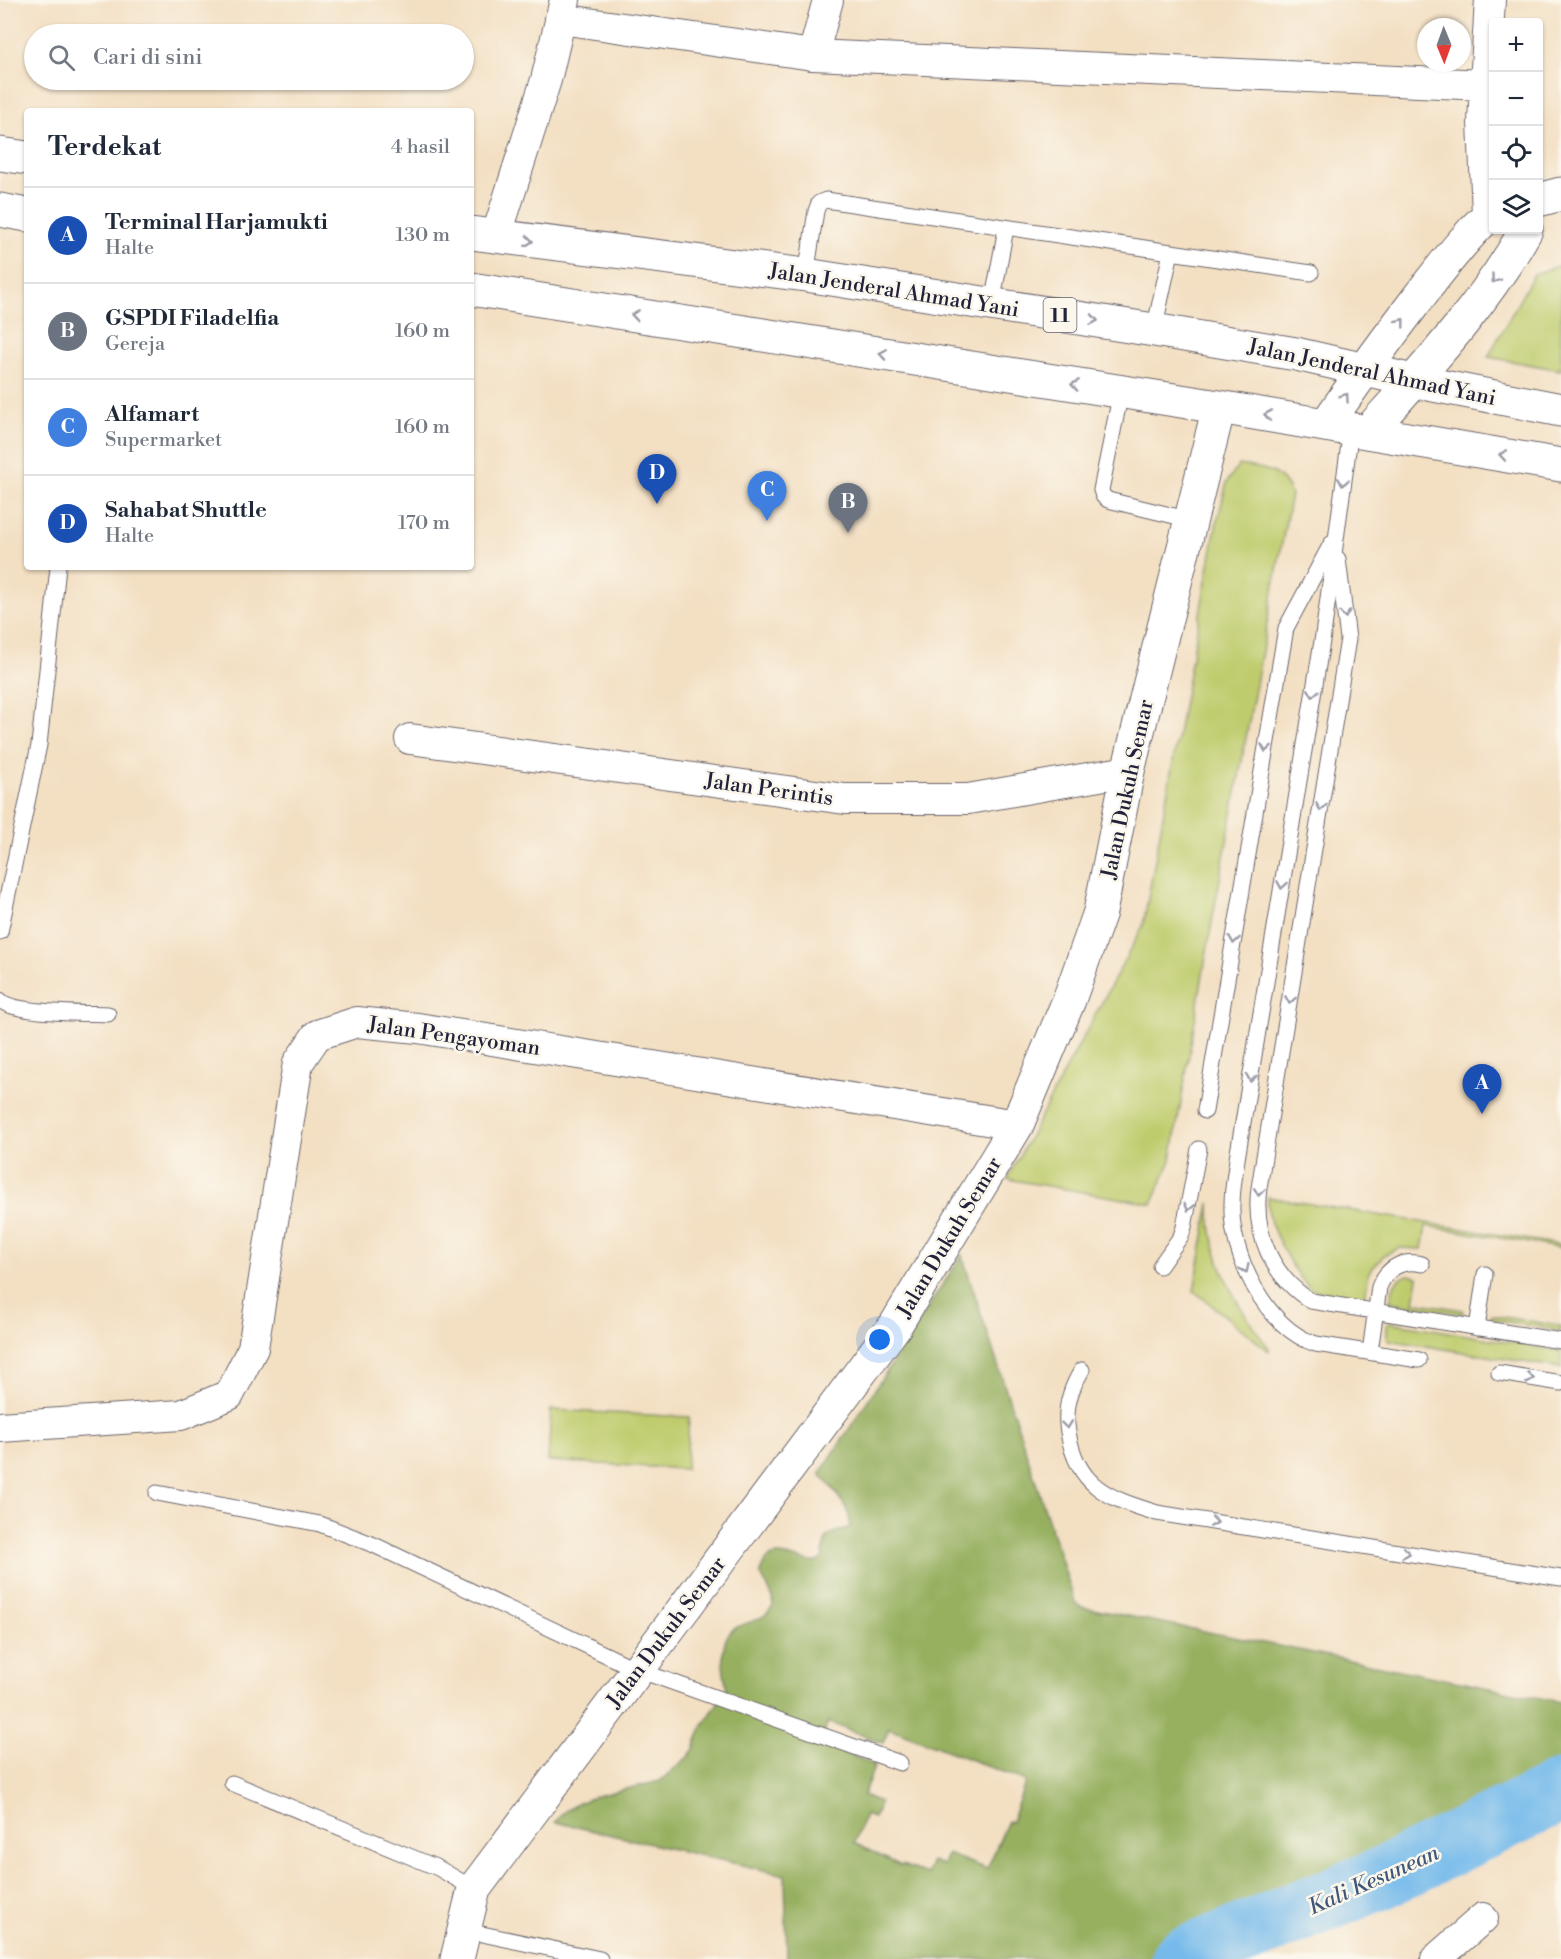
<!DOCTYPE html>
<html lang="id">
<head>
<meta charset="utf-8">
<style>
	:root { --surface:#fff; --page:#f2f2f3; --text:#1f2937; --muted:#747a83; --line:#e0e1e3; --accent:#111827 }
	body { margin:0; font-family:"Libre Bodoni",serif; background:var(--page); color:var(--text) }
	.controls { position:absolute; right:18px; top:18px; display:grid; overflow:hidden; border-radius:6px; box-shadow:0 2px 4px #0004 }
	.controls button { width:54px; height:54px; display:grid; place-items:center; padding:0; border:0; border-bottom:2px solid var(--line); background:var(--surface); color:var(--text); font:30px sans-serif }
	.compass { position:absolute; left:1417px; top:18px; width:54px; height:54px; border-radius:50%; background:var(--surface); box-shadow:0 2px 4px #0004; rotate:179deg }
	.you { position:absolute; left:880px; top:1340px; width:21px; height:21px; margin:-15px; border:4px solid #fff; border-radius:50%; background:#1a73e8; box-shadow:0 0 0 9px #1a73e833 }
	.badge { display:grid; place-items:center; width:39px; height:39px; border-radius:50%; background:var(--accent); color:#fff; font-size:20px; font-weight:700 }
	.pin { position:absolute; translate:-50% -50px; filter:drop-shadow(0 2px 3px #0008) }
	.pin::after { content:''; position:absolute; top:32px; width:21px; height:18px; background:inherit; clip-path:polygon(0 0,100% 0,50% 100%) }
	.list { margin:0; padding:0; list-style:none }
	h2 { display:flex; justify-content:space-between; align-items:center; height:78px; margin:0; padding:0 24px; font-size:26px }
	h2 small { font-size:20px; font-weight:400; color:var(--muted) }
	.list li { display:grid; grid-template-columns:39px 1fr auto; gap:18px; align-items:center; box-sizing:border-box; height:96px; padding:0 24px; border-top:2px solid var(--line) }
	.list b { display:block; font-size:22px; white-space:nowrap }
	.list p { margin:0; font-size:20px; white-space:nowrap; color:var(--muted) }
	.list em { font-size:20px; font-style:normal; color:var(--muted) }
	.icon { flex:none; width:33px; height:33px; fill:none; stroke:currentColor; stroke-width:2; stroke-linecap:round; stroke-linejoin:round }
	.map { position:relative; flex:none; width:1561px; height:1959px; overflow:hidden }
	.search { position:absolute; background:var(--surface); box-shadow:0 2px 4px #0004; left:24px; top:24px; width:450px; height:66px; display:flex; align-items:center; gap:15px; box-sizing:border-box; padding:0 21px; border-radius:33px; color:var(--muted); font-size:22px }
	.panel { position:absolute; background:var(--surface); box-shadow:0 2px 4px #0004; left:24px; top:108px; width:450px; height:462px; border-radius:6px }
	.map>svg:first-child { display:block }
	.green { fill:#bfcc6d; stroke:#707754; stroke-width:1.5 }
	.forest { fill:#97b060; stroke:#5c694e; stroke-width:1.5; fill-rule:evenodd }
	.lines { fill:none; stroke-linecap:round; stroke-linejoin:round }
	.river { stroke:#74baeb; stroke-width:62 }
	.service-casing { stroke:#6b646a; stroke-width:17 }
	.minor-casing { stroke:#6b646a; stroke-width:32 }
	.tertiary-casing { stroke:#6b646a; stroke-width:35 }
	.trunk-casing { stroke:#6b646a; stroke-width:35 }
	.service { stroke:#fff; stroke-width:15 }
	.minor { stroke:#fff; stroke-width:30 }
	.tertiary { stroke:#fff; stroke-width:33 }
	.trunk { stroke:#fff; stroke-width:33 }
	.oneway { stroke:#9c9ca7 }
	.labels { text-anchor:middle; stroke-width:5; stroke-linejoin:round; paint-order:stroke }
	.shield { fill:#fbf7ec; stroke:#636270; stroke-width:1.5 }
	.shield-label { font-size:20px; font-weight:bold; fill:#22223b }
	.street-label { font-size:21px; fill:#22223b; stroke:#fbf7ec }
	.water-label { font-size:22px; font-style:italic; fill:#3f5779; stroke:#fbf7ec }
</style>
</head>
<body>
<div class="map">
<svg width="1561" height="1959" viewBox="0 0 1561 1959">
	<rect width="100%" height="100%" fill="#fbf7ec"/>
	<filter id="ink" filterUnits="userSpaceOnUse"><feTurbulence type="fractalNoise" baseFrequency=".0167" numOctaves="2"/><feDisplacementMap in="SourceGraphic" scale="12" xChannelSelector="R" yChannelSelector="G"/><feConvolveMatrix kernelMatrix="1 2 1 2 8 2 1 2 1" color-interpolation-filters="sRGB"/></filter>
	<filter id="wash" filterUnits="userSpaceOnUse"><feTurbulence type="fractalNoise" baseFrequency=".008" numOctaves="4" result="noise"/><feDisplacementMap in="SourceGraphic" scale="24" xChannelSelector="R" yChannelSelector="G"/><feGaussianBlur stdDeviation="1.35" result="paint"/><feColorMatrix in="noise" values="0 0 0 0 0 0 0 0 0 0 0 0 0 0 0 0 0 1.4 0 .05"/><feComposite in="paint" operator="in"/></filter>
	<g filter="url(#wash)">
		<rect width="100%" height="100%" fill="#f3dfc2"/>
		<g class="green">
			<polygon points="1561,265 1561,370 1488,357 1534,274"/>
			<path d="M 1239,465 C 1265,469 1279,468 1291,494 L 1210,933 L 1171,1160 L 1152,1204 L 1007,1179 L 1143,926 L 1216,526 L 1227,482 Z"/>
			<path d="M 1268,1197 L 1561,1245 L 1561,1248 L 1426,1226 L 1422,1249 L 1400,1248 L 1384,1255 L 1369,1272 L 1365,1298 C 1349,1295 1330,1295 1314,1290 C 1298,1284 1273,1232 1269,1216 C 1268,1210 1268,1203 1268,1197 Z"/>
			<path d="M 1210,1203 C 1209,1259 1235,1304 1269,1348 L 1269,1351 L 1194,1291 Z"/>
			<path d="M 1409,1275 L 1418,1277 L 1414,1302 L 1463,1310 L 1463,1314 L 1390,1302 C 1393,1289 1393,1278 1409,1275 Z"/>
			<polygon points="1491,1315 1561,1326 1561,1331 1490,1319"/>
			<polygon points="1390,1322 1561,1351 1561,1368 1389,1340 1387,1335 1387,1324"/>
			<polygon points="551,1410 689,1417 686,1469 548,1461"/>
		</g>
		<path class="forest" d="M 962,1255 L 1075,1602 L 1082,1607 L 1561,1702 L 1561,1776 L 1515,1802 L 1497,1801 L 1353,1865 L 1208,1936 L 1154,1959 L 787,1959 L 785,1875 L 555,1822 L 565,1811 L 578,1803 L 600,1795 L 660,1781 L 689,1756 L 694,1749 L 702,1727 L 727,1689 C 723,1672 717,1636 737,1627 C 751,1621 765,1620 773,1606 L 773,1598 L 760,1573 C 770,1539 795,1564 817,1562 L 823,1557 C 824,1531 829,1535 850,1527 C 852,1508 832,1488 820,1474 ZM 828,1722 L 883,1743 L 889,1728 L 1026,1781 L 1011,1822 L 1008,1821 L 987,1869 L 947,1854 L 943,1865 L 932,1861 L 927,1874 L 902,1865 L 901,1866 L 854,1843 L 865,1815 L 874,1818 L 880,1802 L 863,1795 L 875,1765 L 820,1743 Z"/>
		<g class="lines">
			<polyline class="river" points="1182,1959 1382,1878 1561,1791"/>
		</g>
	</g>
	<g filter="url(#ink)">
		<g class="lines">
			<defs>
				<g id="service">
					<polyline points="806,275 816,211 819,203 826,200 1171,252"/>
					<polyline points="992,304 1006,228"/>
					<polyline points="1154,330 1171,252 1311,273"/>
					<polyline points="1121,392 1101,490 1103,496 1108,500 1191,520"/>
					<path d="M 1351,429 L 1323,635 L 1237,1159 C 1235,1174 1232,1189 1232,1205 C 1230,1254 1266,1329 1316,1344 L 1419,1360"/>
					<path d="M 1338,559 L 1348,639 L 1259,1188 C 1253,1233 1272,1277 1311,1301 L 1561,1341"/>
					<polyline points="0,932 39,745 58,567"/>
					<path d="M 0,1000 C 13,1014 86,1013 108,1014"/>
					<polyline points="1205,1111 1286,628 1331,544"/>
					<polyline points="1160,1266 1181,1236 1184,1227 1199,1149"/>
					<polyline points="1477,1328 1485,1274"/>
					<path d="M 1370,1352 L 1379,1287 C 1387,1268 1401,1259 1422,1264"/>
					<path d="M 1082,1370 C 1070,1389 1064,1410 1068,1432 C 1077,1487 1108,1498 1157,1513 L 1561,1578"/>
					<polyline points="1499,1373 1561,1383"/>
					<polyline points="157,1493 320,1524 374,1545 638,1670 900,1763"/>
					<polyline points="232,1783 438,1868 474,1889"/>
					<polyline points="463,1930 600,1959"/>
				</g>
				<g id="minor">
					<polyline points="560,19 813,55 1485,85 1483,122 1487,214"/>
					<polyline points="813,55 828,0"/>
					<polyline points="1485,85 1490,0"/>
					<polyline points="496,237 546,80 565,0"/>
					<polyline points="410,739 845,799 968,799 1128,771"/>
					<polyline points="0,1427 181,1415 229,1395 253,1348 298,1063 317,1035 357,1022 418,1028 1017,1125"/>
					<polyline points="1436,1959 1483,1918"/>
				</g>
				<g id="tertiary">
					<polyline points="1538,200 1561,194"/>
					<path d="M 1326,425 C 1347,394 1471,219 1494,213"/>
					<path d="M 1368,432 C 1425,368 1484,305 1526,230"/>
					<polyline points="457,1959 474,1889 895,1326 1017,1125 1069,1000 1100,912 1128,771 1219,407"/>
				</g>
				<g id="trunk">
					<polyline points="0,154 27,158"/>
					<polyline points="0,210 27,215"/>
					<polyline points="471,233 806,275 1154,330 1296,354 1413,381 1561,410"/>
					<polyline points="471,289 1219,407 1561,465"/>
				</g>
			</defs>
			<use href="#service" class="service-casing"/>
			<use href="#minor" class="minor-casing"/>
			<use href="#tertiary" class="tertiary-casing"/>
			<use href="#trunk" class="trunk-casing"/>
			<use href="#service" class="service"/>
			<use href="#minor" class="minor"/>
			<use href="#tertiary" class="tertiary"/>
			<use href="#trunk" class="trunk"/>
		</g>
		<defs><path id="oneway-chevron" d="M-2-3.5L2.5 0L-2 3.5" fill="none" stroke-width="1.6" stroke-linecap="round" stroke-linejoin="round" transform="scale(1.5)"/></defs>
		<g class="oneway">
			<use href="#oneway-chevron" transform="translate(529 241) rotate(7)"/>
			<use href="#oneway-chevron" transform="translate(1495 279) rotate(125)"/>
			<use href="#oneway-chevron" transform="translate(635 315) rotate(-171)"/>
			<use href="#oneway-chevron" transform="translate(1094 320) rotate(9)"/>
			<use href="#oneway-chevron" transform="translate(1401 322) rotate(-52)"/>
			<use href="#oneway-chevron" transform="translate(883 354) rotate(-171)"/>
			<use href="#oneway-chevron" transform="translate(1075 385) rotate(-171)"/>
			<use href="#oneway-chevron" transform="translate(1345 397) rotate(-55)"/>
			<use href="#oneway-chevron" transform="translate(1268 415) rotate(-170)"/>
			<use href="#oneway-chevron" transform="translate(1503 455) rotate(-170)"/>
			<use href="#oneway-chevron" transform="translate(1343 482) rotate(99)"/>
			<use href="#oneway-chevron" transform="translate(1345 614) rotate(83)"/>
			<use href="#oneway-chevron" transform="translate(1313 693) rotate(99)"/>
			<use href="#oneway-chevron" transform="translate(1266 748) rotate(99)"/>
			<use href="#oneway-chevron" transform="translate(1321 807) rotate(99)"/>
			<use href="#oneway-chevron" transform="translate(1282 885) rotate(99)"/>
			<use href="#oneway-chevron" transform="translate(1234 940) rotate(99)"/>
			<use href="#oneway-chevron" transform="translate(1290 1000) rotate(99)"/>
			<use href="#oneway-chevron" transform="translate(1251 1078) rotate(99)"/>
			<use href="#oneway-chevron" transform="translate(1259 1192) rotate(98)"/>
			<use href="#oneway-chevron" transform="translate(1189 1207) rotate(103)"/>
			<use href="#oneway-chevron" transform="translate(1245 1269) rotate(65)"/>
			<use href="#oneway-chevron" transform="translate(1530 1378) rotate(9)"/>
			<use href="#oneway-chevron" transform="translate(1067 1425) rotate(83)"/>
			<use href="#oneway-chevron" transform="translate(1214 1522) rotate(9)"/>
			<use href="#oneway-chevron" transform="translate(1406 1553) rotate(9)"/>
		</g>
	</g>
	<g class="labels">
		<rect class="shield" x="1043.5" y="298" width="33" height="34" rx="4.5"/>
		<g class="shield-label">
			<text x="1060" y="322">11</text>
		</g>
		<g class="street-label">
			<text transform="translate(894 290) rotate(9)" y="7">Jalan Jenderal Ahmad Yani</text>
			<text transform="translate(1372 372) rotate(12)" y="7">Jalan Jenderal Ahmad Yani</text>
			<text transform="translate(769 789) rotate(8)" y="7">Jalan Perintis</text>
			<text transform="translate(1127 789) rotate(-78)" y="7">Jalan Dukuh Semar</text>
			<text transform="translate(454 1036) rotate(8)" y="7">Jalan Pengayoman</text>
			<text transform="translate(949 1237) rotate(-59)" y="7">Jalan Dukuh Semar</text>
			<text transform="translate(666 1632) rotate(-53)" y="7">Jalan Dukuh Semar</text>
		</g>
		<g class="water-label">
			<text transform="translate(1373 1879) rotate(-24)" y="8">Kali Kesunean</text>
		</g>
	</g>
</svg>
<div class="controls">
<button>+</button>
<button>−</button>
<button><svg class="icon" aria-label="locate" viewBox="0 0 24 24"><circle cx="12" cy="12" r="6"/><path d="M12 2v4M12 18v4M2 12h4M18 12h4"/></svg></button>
<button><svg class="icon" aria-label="layers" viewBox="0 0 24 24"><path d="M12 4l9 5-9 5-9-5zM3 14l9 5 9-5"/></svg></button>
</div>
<svg class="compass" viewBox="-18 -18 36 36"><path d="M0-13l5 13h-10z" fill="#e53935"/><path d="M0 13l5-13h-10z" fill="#747a83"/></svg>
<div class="you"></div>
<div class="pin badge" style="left:1482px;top:1114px;background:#1a4fb4">A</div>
<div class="pin badge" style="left:848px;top:533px;background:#6b7280">B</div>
<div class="pin badge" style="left:767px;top:521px;background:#3f7fe0">C</div>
<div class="pin badge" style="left:657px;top:504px;background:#1a4fb4">D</div>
<div class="search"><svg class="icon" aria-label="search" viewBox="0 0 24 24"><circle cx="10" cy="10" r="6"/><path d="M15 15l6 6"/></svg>Cari di sini</div>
<section class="panel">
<h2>Terdekat<small>4 hasil</small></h2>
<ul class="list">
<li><span class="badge" style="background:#1a4fb4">A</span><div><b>Terminal Harjamukti</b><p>Halte</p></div><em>130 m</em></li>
<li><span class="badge" style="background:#6b7280">B</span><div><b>GSPDI Filadelfia</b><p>Gereja</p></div><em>160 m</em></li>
<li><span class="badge" style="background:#3f7fe0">C</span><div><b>Alfamart</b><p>Supermarket</p></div><em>160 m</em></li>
<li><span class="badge" style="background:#1a4fb4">D</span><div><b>Sahabat Shuttle</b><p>Halte</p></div><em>170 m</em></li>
</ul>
</section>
</div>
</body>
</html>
